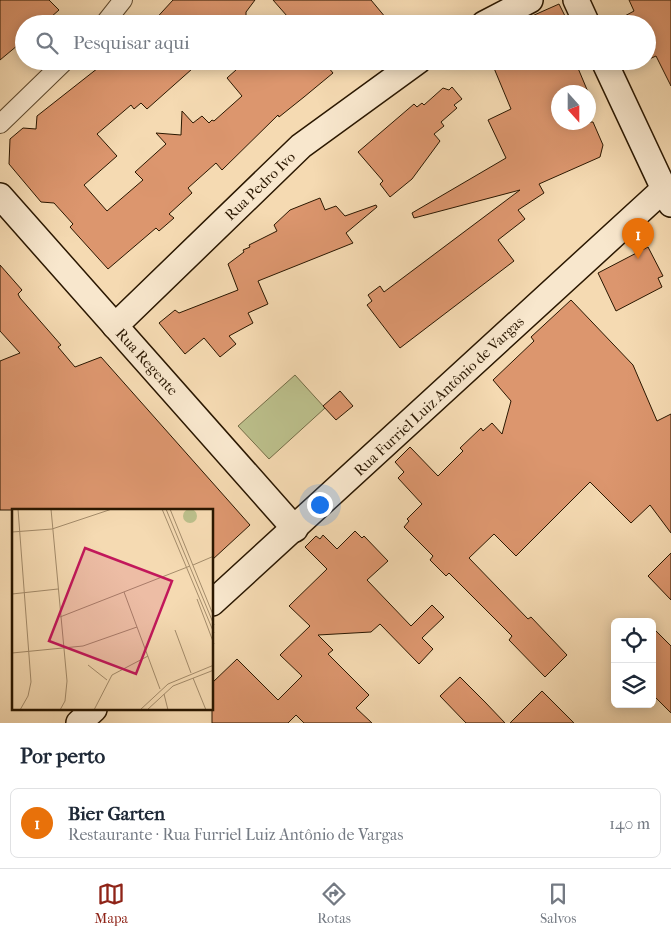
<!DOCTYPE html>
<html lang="pt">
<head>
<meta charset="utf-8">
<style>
	:root { --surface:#fff; --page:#f6f6f7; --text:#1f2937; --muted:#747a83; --line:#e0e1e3; --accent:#8f2418 }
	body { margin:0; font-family:"IM FELL French Canon",serif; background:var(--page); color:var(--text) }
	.controls { position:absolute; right:15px; bottom:15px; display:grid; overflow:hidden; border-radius:8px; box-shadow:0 2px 12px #0003 }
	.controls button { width:45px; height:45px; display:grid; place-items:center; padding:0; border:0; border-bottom:1px solid var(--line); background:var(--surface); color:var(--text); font:25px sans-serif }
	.compass { position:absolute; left:551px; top:85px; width:45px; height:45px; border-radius:50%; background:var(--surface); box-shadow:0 2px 12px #0003; rotate:159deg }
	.you { position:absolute; left:319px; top:504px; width:18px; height:18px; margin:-12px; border:4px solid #fff; border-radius:50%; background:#1a73e8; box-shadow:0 0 0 8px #1a73e833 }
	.badge { display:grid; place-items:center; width:32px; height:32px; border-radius:50%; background:var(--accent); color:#fff; font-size:16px; font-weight:700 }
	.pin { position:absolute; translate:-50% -41px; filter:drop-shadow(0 1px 2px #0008) }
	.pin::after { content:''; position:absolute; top:26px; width:18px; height:15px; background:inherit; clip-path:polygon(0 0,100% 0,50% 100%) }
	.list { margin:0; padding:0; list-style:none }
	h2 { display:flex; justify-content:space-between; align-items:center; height:65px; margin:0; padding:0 20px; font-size:21px }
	h2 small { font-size:16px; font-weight:400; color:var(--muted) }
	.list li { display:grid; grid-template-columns:32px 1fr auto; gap:15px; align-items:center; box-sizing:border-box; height:70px; margin:0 10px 10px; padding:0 10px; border:1px solid var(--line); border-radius:8px }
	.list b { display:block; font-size:19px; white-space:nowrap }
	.list p { margin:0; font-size:16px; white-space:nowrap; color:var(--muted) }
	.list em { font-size:16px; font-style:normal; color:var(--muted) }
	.icon { flex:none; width:28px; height:28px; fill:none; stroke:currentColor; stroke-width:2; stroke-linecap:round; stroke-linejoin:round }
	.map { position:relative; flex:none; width:671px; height:723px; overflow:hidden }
	.search { position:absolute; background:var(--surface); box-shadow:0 2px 12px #0003; left:15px; right:15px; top:15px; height:55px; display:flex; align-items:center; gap:12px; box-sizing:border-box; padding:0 18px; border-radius:28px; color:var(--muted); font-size:19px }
	.sheet { height:145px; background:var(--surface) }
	nav { display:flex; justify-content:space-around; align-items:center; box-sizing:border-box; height:70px; border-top:1px solid var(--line); background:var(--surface); font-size:14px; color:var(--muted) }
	nav a { display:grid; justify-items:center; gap:2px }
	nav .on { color:var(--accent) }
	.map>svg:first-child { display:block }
	.green { fill:#bcc08c; stroke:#736c46 }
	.building { fill:#dc966e; stroke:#2a1700 }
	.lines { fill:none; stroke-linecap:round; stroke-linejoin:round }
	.street-casing { stroke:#5d482c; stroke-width:20 }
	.secondary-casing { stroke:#2a1700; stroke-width:28 }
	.street { stroke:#f8e7cd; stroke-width:18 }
	.secondary { stroke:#f8e7cd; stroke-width:25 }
	.labels { text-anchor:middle; stroke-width:4.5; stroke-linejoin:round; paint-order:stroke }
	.street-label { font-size:15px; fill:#2a1700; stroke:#f8e7cd }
	.inset-road { fill:none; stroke:#a48c6b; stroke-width:1 }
	.view { fill:#c2185b; fill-opacity:0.15; stroke:#c2185b; stroke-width:2.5 }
	.inset-edge { fill:none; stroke:#2a1700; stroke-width:2.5 }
</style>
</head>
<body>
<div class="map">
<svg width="671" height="723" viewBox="0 0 671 723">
	<rect width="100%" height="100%" fill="#f5dab2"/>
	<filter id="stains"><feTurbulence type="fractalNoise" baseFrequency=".004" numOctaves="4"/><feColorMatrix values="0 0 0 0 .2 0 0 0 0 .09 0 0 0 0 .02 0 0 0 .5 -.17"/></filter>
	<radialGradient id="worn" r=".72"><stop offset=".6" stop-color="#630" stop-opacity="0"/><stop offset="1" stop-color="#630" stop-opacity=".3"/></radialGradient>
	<polygon class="green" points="295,375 325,408 269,459 238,426"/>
	<g class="building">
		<polygon points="0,0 49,0 59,10 43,24 24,24 24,40 0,60"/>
		<polygon points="173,0 255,0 246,12 246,17 242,24 151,24"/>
		<polygon points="273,0 371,0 391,24 294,24"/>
		<polygon points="629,0 671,0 671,86 656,56 647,60 647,24 610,24 634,11"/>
		<polygon points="559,4 569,24 516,24 523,20"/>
		<polygon points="92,61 201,61 147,109 141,103 134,109 131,105 97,134 117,156 84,185 107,211 143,180 135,172 166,144 156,133 181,135 182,111 193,123 202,116 209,123 212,120 214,121 242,96 227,78 246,61 323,61 333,73 304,97 279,117 278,115 222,170 216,163 188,188 192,193 169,214 174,218 159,231 156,228 108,269 70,227 73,224 54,203 41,202 9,164 10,139 23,128 36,129 37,116 98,68"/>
		<polygon points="491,61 575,61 588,92 558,92 558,122 593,122 603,145 600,157 539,184 544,193 518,210 525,219 498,240 514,261 400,348 367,305 372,301 368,295 380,286 384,292 520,190 414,218 412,213 506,158 488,120 511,109"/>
		<polygon points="452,87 462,99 454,105 457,108 441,122 444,126 434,134 440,141 412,179 390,197 380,184 383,181 358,152 414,104 417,107 422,103 424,105 443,88 449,90"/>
		<polygon points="320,198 325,210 336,206 345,216 376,205 377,207 346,233 353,243 258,281 268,304 248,313 253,323 229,336 236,344 220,357 204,338 185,354 159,323 175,310 179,313 238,290 228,264 244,252 243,250 250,247 249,245 277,231 274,225 290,210"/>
		<polygon points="648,247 663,276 658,278 662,287 616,311 598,273"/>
		<polygon points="0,265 22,290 18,294 20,298 61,345 58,347 75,367 101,357 250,525 212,560 212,510 0,510 0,361 20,353 0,331"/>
		<polygon points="571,300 633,365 657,421 671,414 671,533 650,505 631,523 590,482 516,556 494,534 469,558 528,619 531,617 567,655 545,677 509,640 512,636 449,573 446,576 430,560 433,556 404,527 409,521 407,519 422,504 398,478 404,472 395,462 410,447 438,476 463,451 460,448 481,428 483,431 492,423 502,434 511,401 493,380 534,341 531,337"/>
		<polygon points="340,391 353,406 336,420 323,406"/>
		<polygon points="355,531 362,538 364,536 388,561 367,580 411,626 432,605 444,617 422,638 433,649 419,664 380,624 371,632 318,635 333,650 328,654 369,695 356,708 372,723 304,723 296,715 288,723 212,723 212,683 237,659 278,700 302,676 280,655 310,626 289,606 327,569 305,547 316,536 320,539 323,535 337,549"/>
		<polygon points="671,553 671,600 648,576"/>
		<polygon points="652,627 671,646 671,713 652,694"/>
		<polygon points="460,677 485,702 505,723 466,723 440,696"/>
		<polygon points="542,691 574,723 510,723"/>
	</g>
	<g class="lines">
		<defs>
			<g id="street">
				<polyline points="104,24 123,0"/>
				<polyline points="0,124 65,61"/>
			</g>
			<g id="secondary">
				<polyline points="576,0 587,24"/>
				<polyline points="484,24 530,0"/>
				<polyline points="604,61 671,204"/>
				<polyline points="0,196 295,529"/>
				<polyline points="115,326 301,146 418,61"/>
				<polyline points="212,603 664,189"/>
				<polyline points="79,723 94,709"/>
			</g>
		</defs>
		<use href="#street" class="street-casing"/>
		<use href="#secondary" class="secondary-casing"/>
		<use href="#street" class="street"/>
		<use href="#secondary" class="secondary"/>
	</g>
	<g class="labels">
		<g class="street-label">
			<text transform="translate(260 186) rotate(-44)" y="5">Rua Pedro Ivo</text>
			<text transform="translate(147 362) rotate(48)" y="5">Rua Regente</text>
			<text transform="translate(439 396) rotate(-43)" y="5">Rua Furriel Luiz Antônio de Vargas</text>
		</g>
	</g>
	<g transform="translate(12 509)">
		<rect width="201" height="201" fill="#f5dab2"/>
		<path d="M171 7a7 7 0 1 1 14 0a7 7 0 1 1-14 0Z" fill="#bcc08c"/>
		<path class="inset-road" d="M 6,0 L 19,173 L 16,187 L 8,201M 39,0 L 55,172 L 53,192 L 48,201M 150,0 L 202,124M 154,0 L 202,116M 158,0 L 202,108M 0,23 L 40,20 L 100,0M 181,56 L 202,47M 112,83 L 148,180M 0,85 L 46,80M 185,90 L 202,135M 48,108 L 178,57M 163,121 L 179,164M 0,144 L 71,137 L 125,118M 76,156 L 95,171M 181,169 L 194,201M 152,185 L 156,201M 82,201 L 100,166 L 136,147M 128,201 L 156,175 L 202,156M 135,201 L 161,177 L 202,161"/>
		<path class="view" d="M 73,39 L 160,72 L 124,165 L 37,132 Z"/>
		<rect width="201" height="201" class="inset-edge"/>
	</g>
	<rect width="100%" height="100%" filter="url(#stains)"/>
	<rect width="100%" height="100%" fill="url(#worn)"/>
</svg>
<div class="controls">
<button><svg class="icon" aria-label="locate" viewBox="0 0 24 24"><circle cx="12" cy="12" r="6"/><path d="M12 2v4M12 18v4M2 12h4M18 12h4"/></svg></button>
<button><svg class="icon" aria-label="layers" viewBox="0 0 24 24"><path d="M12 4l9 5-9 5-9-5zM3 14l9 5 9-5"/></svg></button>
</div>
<svg class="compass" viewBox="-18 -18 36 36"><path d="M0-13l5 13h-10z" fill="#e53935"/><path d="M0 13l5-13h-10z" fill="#747a83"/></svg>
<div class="you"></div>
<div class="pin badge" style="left:638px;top:259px;background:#e8710a">1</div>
<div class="search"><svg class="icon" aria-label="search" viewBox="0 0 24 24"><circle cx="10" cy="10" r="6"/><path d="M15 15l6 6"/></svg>Pesquisar aqui</div>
</div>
<section class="sheet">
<h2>Por perto<small></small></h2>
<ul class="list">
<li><span class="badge" style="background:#e8710a">1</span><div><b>Bier Garten</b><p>Restaurante · Rua Furriel Luiz Antônio de Vargas</p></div><em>140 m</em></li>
</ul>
</section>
<nav>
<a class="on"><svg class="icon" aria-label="map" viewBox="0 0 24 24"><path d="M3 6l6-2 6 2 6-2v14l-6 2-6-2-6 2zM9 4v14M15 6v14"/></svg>Mapa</a>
<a><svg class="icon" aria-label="directions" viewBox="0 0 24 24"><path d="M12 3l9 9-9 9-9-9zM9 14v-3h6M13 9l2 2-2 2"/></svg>Rotas</a>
<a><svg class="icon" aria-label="saved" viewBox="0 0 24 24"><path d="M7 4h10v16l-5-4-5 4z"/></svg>Salvos</a>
</nav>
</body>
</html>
